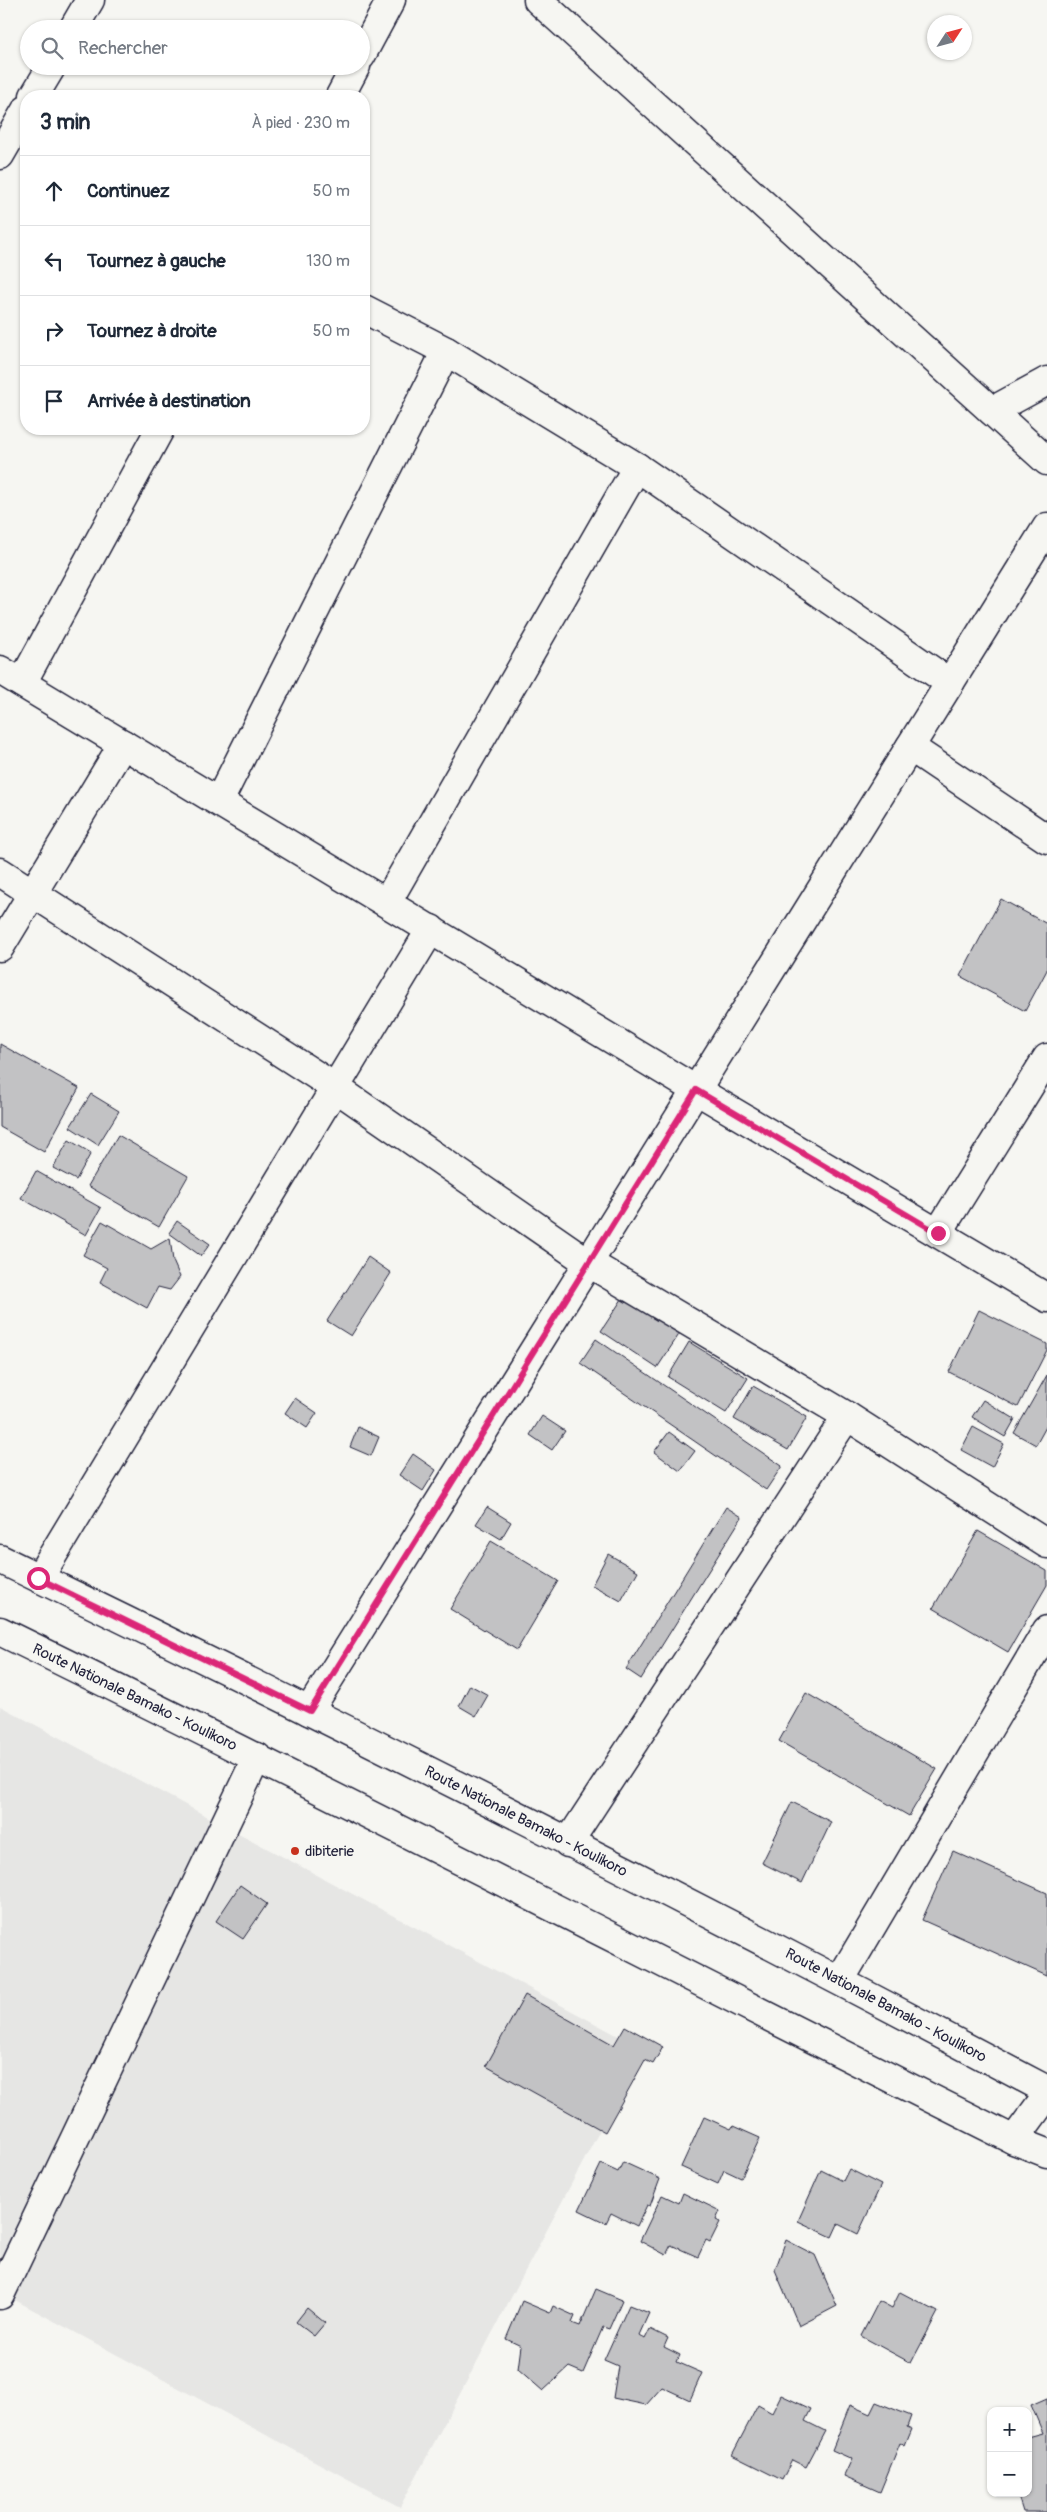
<!DOCTYPE html>
<html lang="fr">
<head>
<meta charset="utf-8">
<style>
	:root { --surface:#fff; --page:#f6f6f7; --text:#1f2937; --muted:#747a83; --line:#e0e1e3 }
	body { margin:0; font-family:Pangolin,sans-serif; background:var(--page); color:var(--text) }
	.controls { position:absolute; right:15px; bottom:15px; display:grid; overflow:hidden; border-radius:10px; box-shadow:0 1px 4px #0004 }
	.controls button { width:45px; height:45px; display:grid; place-items:center; padding:0; border:0; border-bottom:1px solid var(--line); background:var(--surface); color:var(--text); font:25px sans-serif }
	.compass { position:absolute; left:927px; top:15px; width:45px; height:45px; border-radius:50%; background:var(--surface); box-shadow:0 1px 4px #0004; rotate:54deg }
	.stop { position:absolute; width:15px; height:15px; margin:-11px; border:4px solid #db2777; border-radius:50%; background:#fff }
	.stop.end { background:#db2777; border-color:#fff; box-shadow:0 1px 5px #0008 }
	.list { margin:0; padding:0; list-style:none }
	h2 { display:flex; justify-content:space-between; align-items:center; height:65px; margin:0; padding:0 20px; font-size:21px }
	h2 small { font-size:16px; font-weight:400; color:var(--muted) }
	.list li { display:grid; grid-template-columns:32px 1fr auto; gap:15px; align-items:center; box-sizing:border-box; height:70px; padding:0 20px; border-top:1px solid var(--line) }
	.list b { display:block; font-size:19px; white-space:nowrap }
	.list em { font-size:16px; font-style:normal; color:var(--muted) }
	.icon { flex:none; width:28px; height:28px; fill:none; stroke:currentColor; stroke-width:2; stroke-linecap:round; stroke-linejoin:round }
	.map { position:relative; flex:none; width:1047px; height:2512px; overflow:hidden }
	.search { position:absolute; background:var(--surface); box-shadow:0 1px 4px #0004; left:20px; top:20px; width:350px; height:55px; display:flex; align-items:center; gap:12px; box-sizing:border-box; padding:0 18px; border-radius:28px; color:var(--muted); font-size:19px }
	.panel { position:absolute; background:var(--surface); box-shadow:0 1px 4px #0004; left:20px; top:90px; width:350px; height:345px; border-radius:20px }
	.map>svg:first-child { display:block }
	.built { fill:#e6e6e4 }
	.building { fill:#c2c2c4; stroke:#22223b }
	.lines { fill:none; stroke-linecap:round; stroke-linejoin:round }
	.minor-casing { stroke:#22223b; stroke-width:31 }
	.major-casing { stroke:#22223b; stroke-width:31 }
	.minor { stroke:#f6f6f2; stroke-width:28 }
	.major { stroke:#f6f6f2; stroke-width:28 }
	.route { stroke:#db2777; stroke-width:6 }
	.poi-dot { fill:#c8321e; stroke:#f6f6f2; stroke-width:2 }
	.labels { text-anchor:middle; stroke-width:4; stroke-linejoin:round; paint-order:stroke }
	.street-label { font-size:15px; fill:#22223b; stroke:#f6f6f2 }
	.poi-label { font-size:15px; fill:#22223b; stroke:#f6f6f2; text-anchor:start }
</style>
</head>
<body>
<div class="map">
<svg width="1047" height="2512" viewBox="0 0 1047 2512">
	<rect width="100%" height="100%" fill="#f6f6f2"/>
	<filter id="ink" filterUnits="userSpaceOnUse"><feTurbulence type="fractalNoise" baseFrequency=".02" numOctaves="2"/><feDisplacementMap in="SourceGraphic" scale="10" xChannelSelector="R" yChannelSelector="G"/><feConvolveMatrix kernelMatrix="1 2 1 2 8 2 1 2 1" color-interpolation-filters="sRGB"/></filter>
	<g filter="url(#ink)">
		<polygon class="built" points="0,1706 643,2049 400,2507 0,2292"/>
		<g class="building">
			<polygon points="1001,899 1047,924 1047,970 1025,1011 960,976"/>
			<polygon points="0,1044 79,1088 44,1152 0,1127"/>
			<polygon points="91,1094 119,1111 98,1145 70,1127"/>
			<polygon points="118,1135 188,1176 159,1227 88,1186"/>
			<polygon points="69,1140 91,1153 76,1180 53,1168"/>
			<polygon points="36,1171 101,1208 86,1235 21,1198"/>
			<polygon points="102,1221 151,1249 170,1238 173,1261 180,1277 170,1290 158,1287 147,1308 100,1282 107,1268 83,1255"/>
			<polygon points="177,1221 210,1244 201,1256 169,1233"/>
			<polygon points="368,1257 391,1273 351,1336 327,1321"/>
			<polygon points="624,1296 680,1333 657,1368 601,1331"/>
			<polygon points="979,1310 1047,1344 1047,1350 1018,1407 949,1372"/>
			<polygon points="596,1339 782,1466 766,1490 580,1363"/>
			<polygon points="689,1342 748,1378 726,1413 668,1377"/>
			<polygon points="1047,1375 1047,1425 1036,1445 1014,1433"/>
			<polygon points="753,1386 807,1417 788,1450 734,1419"/>
			<polygon points="295,1398 317,1413 307,1428 285,1413"/>
			<polygon points="983,1400 1015,1419 1005,1437 972,1417"/>
			<polygon points="542,1416 565,1431 552,1450 530,1435"/>
			<polygon points="358,1427 379,1437 371,1456 350,1447"/>
			<polygon points="973,1427 1004,1444 992,1467 961,1450"/>
			<polygon points="669,1432 695,1451 680,1471 654,1452"/>
			<polygon points="413,1454 436,1470 423,1491 399,1475"/>
			<polygon points="487,1507 511,1522 501,1539 476,1524"/>
			<polygon points="726,1507 742,1517 641,1679 626,1669"/>
			<polygon points="978,1531 1047,1571 1047,1585 1008,1652 933,1608"/>
			<polygon points="491,1541 558,1581 517,1650 450,1609"/>
			<polygon points="608,1554 638,1571 621,1601 592,1585"/>
			<polygon points="470,1685 488,1695 476,1716 459,1706"/>
			<polygon points="806,1693 937,1769 909,1816 779,1741"/>
			<polygon points="792,1802 831,1822 802,1883 762,1863"/>
			<polygon points="953,1851 1047,1893 1047,1976 922,1920"/>
			<polygon points="240,1885 267,1904 243,1939 216,1921"/>
			<polygon points="525,1995 614,2045 625,2026 663,2047 653,2064 645,2060 605,2132 486,2066"/>
			<polygon points="704,2117 731,2129 733,2126 760,2138 741,2178 724,2170 718,2184 681,2167"/>
			<polygon points="623,2162 660,2179 650,2206 647,2205 637,2226 611,2213 606,2223 579,2210 601,2164 618,2172"/>
			<polygon points="849,2169 881,2185 858,2234 838,2224 832,2237 798,2221 821,2170 843,2181"/>
			<polygon points="683,2193 720,2211 716,2220 720,2222 710,2242 706,2240 698,2257 671,2245 666,2255 640,2241 662,2195 679,2203"/>
			<polygon points="786,2240 815,2255 837,2306 799,2326 775,2270"/>
			<polygon points="596,2289 622,2300 609,2329 603,2327 583,2373 569,2367 543,2391 518,2369 521,2346 506,2339 522,2301 550,2313 553,2306 575,2316 572,2323 580,2326"/>
			<polygon points="900,2292 938,2312 911,2363 861,2336 879,2301 892,2308"/>
			<polygon points="629,2305 649,2313 639,2335 645,2339 650,2329 668,2338 664,2347 680,2355 677,2362 702,2373 690,2400 662,2387 646,2405 613,2398 618,2366 604,2360"/>
			<polygon points="307,2308 325,2323 314,2336 296,2322"/>
			<polygon points="781,2395 811,2409 805,2421 825,2431 806,2467 792,2460 782,2480 732,2455 758,2405 772,2413"/>
			<polygon points="1047,2398 1047,2512 1023,2512 1017,2493 1028,2493 1028,2437 1043,2433 1031,2405"/>
			<polygon points="876,2402 911,2416 907,2427 912,2429 905,2446 900,2443 880,2492 844,2476 852,2459 832,2450 850,2405 870,2414"/>
		</g>
		<g class="lines">
			<defs>
				<g id="minor">
					<polyline points="538,0 1047,461"/>
					<polyline points="73,29 90,0"/>
					<polyline points="361,56 391,0"/>
					<polyline points="34,96 52,66"/>
					<polyline points="340,96 356,66"/>
					<polyline points="0,155 26,110"/>
					<polyline points="364,309 446,351 637,467 950,683"/>
					<polyline points="992,411 1047,381"/>
					<polyline points="0,670 696,1090 1047,1298"/>
					<polyline points="22,683 160,429"/>
					<polyline points="910,747 1047,839"/>
					<polyline points="219,801 446,351"/>
					<polyline points="0,872 336,1088 589,1263 847,1416 1047,1544"/>
					<polyline points="387,902 637,467"/>
					<polyline points="0,947 123,744"/>
					<polyline points="938,1233 1047,1058"/>
					<polyline points="39,1578 431,929"/>
					<polyline points="309,1711 1047,527"/>
					<polyline points="568,1843 847,1416"/>
					<polyline points="840,1980 1047,1630"/>
					<polyline points="1014,2140 1047,2095"/>
					<polyline points="0,2295 257,1757"/>
				</g>
				<g id="major">
					<path d="M 0,1559 C 352,1730 701,1907 1047,2090"/>
					<path d="M 0,1631 C 340,1797 676,1971 1014,2140 L 1047,2153"/>
				</g>
			</defs>
			<use href="#minor" class="minor-casing"/>
			<use href="#major" class="major-casing"/>
			<use href="#minor" class="minor"/>
			<use href="#major" class="major"/>
		</g>
	</g>
	<g class="lines" filter="url(#ink)">
		<polyline class="route" points="38,1578 310,1711 696,1090 938,1233"/>
	</g>
	<circle class="poi-dot" cx="295" cy="1851" r="5"/>
	<g class="labels">
		<g class="street-label">
			<text transform="translate(135 1697) rotate(26)" y="5">Route Nationale Bamako - Koulikoro</text>
			<text transform="translate(526 1821) rotate(27)" y="5">Route Nationale Bamako - Koulikoro</text>
			<text transform="translate(886 2005) rotate(28)" y="5">Route Nationale Bamako - Koulikoro</text>
		</g>
		<g class="poi-label">
			<text x="305" y="1856">dibiterie</text>
		</g>
	</g>
</svg>
<div class="controls">
<button>+</button>
<button>−</button>
</div>
<svg class="compass" viewBox="-18 -18 36 36"><path d="M0-13l5 13h-10z" fill="#e53935"/><path d="M0 13l5-13h-10z" fill="#747a83"/></svg>
<div class="stop" style="left:38px;top:1578px"></div>
<div class="stop end" style="left:938px;top:1233px"></div>
<div class="search"><svg class="icon" aria-label="search" viewBox="0 0 24 24"><circle cx="10" cy="10" r="6"/><path d="M15 15l6 6"/></svg>Rechercher</div>
<section class="panel">
<h2>3 min<small>À pied · 230 m</small></h2>
<ul class="list">
<li><svg class="icon" aria-label="ahead" viewBox="0 0 24 24"><path d="M12 20V5M6 11l6-6 6 6"/></svg><div><b>Continuez</b></div><em>50 m</em></li>
<li><svg class="icon" aria-label="left" viewBox="0 0 24 24"><path d="M17 20v-9H6M10 6l-5 5 5 5"/></svg><div><b>Tournez à gauche</b></div><em>130 m</em></li>
<li><svg class="icon" aria-label="right" viewBox="0 0 24 24"><path d="M7 20v-9h11M14 6l5 5-5 5"/></svg><div><b>Tournez à droite</b></div><em>50 m</em></li>
<li><svg class="icon" aria-label="arrive" viewBox="0 0 24 24"><path d="M6 21V4h12l-3 4 3 4H6"/></svg><div><b>Arrivée à destination</b></div></li>
</ul>
</section>
</div>
</body>
</html>
